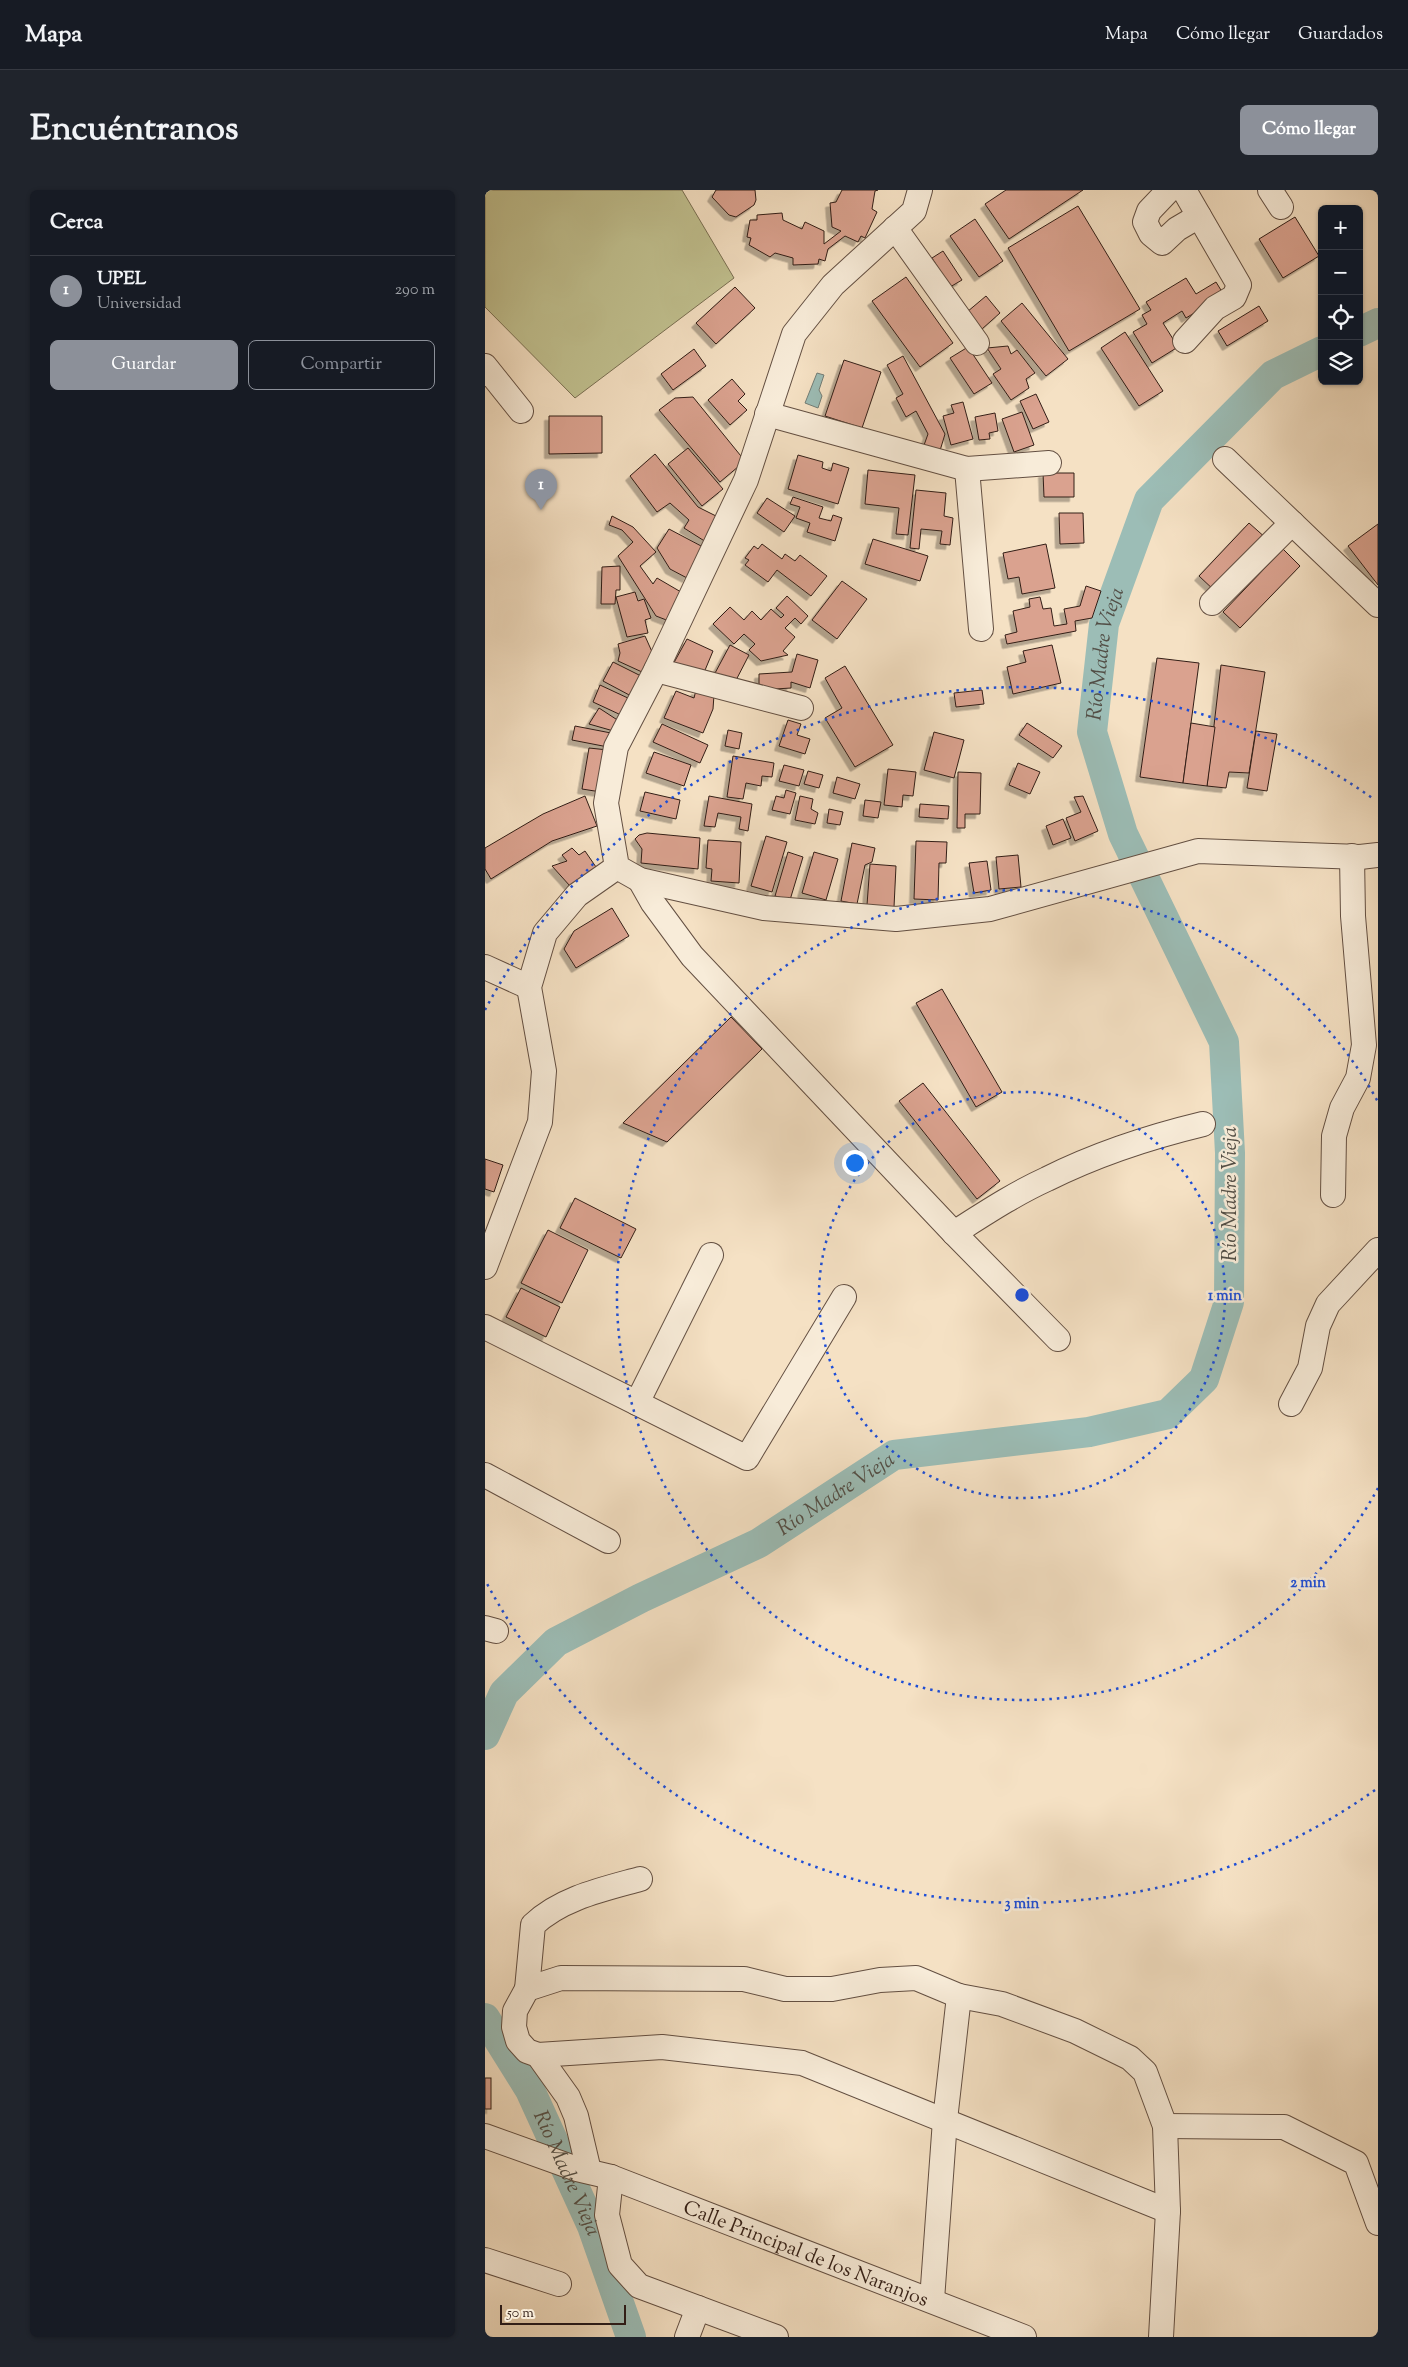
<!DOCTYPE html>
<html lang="es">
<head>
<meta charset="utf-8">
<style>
	:root { --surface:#171b24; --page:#20242c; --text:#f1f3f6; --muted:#9ea1a6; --line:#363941; --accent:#8c9099 }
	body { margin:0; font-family:"Sorts Mill Goudy",serif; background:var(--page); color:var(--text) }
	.controls { position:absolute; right:15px; top:15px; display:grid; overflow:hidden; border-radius:8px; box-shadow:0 1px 4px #0004 }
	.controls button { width:45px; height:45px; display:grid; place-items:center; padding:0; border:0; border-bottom:1px solid var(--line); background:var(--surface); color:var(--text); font:25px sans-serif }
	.scale { position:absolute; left:15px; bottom:12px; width:126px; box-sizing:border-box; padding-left:5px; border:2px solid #321e16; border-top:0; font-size:14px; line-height:18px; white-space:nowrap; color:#321e16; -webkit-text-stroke:4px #f8ecd9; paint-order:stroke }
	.you { position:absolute; left:369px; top:972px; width:18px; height:18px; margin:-12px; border:4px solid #fff; border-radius:50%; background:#1a73e8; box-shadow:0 0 0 8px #1a73e833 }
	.badge { display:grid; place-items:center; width:32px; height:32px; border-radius:50%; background:var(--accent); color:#fff; font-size:16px; font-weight:700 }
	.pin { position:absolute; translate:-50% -41px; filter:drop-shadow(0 1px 2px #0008) }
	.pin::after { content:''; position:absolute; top:26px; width:18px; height:15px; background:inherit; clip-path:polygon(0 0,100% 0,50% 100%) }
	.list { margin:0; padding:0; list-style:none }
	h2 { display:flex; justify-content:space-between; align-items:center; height:65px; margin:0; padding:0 20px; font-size:21px }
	h2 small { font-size:16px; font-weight:400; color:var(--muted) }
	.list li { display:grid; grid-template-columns:32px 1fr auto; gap:15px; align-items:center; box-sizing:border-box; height:70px; padding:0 20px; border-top:1px solid var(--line) }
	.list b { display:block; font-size:19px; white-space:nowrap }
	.list p { margin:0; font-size:16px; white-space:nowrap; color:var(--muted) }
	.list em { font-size:16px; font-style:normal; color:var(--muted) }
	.actions { display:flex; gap:10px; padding:15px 20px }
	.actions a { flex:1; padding:11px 0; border:1px solid var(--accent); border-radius:8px; text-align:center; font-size:18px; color:var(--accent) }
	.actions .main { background:var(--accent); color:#fff }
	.icon { flex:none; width:28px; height:28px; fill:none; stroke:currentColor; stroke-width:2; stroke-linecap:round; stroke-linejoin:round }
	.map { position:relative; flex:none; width:893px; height:2147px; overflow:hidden; border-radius:8px }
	header { display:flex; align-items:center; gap:30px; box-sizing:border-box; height:70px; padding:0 25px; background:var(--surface); border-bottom:1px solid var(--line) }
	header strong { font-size:24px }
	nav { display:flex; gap:28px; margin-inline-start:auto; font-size:18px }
	.intro { display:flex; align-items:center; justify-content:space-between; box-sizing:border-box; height:120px; padding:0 30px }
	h1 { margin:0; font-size:35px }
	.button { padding:12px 22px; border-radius:8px; background:var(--accent); color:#fff; font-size:18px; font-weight:700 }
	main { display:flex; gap:30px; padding:0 30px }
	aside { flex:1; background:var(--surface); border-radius:8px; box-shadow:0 1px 4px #0004 }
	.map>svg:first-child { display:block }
	.green { fill:#c1c190; stroke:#7a7053 }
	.water { fill:#9cbdb6; stroke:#727d76 }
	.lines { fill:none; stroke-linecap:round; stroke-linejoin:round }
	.river { stroke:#9cbdb6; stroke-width:30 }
	.building { fill:#daa28f; stroke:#321e16; filter:url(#shadow) }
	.minor-casing { stroke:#634f42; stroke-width:26 }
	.minor { stroke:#f8ecd9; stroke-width:24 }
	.ring { fill:none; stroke:#1d4ed8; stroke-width:2.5; stroke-dasharray:2.5 5 }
	.labels { text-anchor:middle; stroke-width:5; stroke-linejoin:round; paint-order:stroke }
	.street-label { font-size:20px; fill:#321e16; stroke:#f8ecd9 }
	.water-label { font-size:21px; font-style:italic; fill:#524e46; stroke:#f8ecd9 }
	.centre { fill:#1d4ed8; stroke:#f8ecd9; stroke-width:2.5 }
	.ring-label { font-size:15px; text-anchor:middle; font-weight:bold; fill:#1d4ed8; stroke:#f8ecd9; stroke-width:5; stroke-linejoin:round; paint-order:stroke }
</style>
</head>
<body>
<header>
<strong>Mapa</strong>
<nav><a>Mapa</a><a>Cómo llegar</a><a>Guardados</a></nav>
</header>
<div class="intro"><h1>Encuéntranos</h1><a class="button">Cómo llegar</a></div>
<main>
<aside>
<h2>Cerca<small></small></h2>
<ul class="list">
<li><span class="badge">1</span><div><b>UPEL</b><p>Universidad</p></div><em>290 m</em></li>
</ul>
<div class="actions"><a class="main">Guardar</a><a>Compartir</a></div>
</aside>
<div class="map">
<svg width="893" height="2147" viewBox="0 0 893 2147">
	<defs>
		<filter id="shadow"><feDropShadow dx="-4.5" dy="4.5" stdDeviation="0" flood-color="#0004"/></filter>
	</defs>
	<rect width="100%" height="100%" fill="#f5e1c4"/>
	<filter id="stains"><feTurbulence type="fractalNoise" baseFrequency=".004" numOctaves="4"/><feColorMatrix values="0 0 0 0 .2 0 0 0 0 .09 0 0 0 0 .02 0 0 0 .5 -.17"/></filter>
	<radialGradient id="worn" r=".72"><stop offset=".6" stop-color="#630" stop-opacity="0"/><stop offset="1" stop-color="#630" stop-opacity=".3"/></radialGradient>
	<polygon class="green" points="0,0 197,0 249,88 90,208 0,117"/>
	<polygon class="water" points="332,183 339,185 334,200 337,206 333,218 320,213"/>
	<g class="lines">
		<g class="river">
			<polyline points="874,142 893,133"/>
			<path id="s1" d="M 0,1545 L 19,1503 L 71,1452 L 156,1408 L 274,1353 L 409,1265 L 604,1242 L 683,1224 L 719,1189 L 744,1112 L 745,963 L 739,852 L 638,644 L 607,542 L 619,434 L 664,310 L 788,185 L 837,161"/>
			<path id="s2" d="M 0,1828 L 45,1900 L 107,2036 L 146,2147"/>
		</g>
	</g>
	<g class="building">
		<polygon points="231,0 270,0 271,10 269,15 251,27 244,25 227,7"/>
		<polygon points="357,0 393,0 390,1 387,19 392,22 380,48 376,46 373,52 360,46 343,59 340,71 334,69 333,74 308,75 308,68 290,63 285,67 264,55 266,48 262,47 265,30 272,30 272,25 297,23 298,30 317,39 320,32 339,41 339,54 356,41 347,37 345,13 351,12"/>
		<polygon points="521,0 598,0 524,49 500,14"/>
		<polygon points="593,16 655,119 584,161 523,58"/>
		<polygon points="810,27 834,66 798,88 774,49"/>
		<polygon points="490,29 518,71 494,87 465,46"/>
		<polygon points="458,61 477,90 465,97 447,68"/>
		<polygon points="421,87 468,153 435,177 387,111"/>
		<polygon points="701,88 711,104 731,92 739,105 701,128 697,121 678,133 693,157 667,173 648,142 662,134 657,125 666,120 661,112"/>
		<polygon points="250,97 270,118 231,154 211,133"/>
		<polygon points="501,106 515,123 497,139 482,122"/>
		<polygon points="537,113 583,169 561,186 516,131"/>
		<polygon points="774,116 783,131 742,156 733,141"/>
		<polygon points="640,142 678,201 654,216 616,158"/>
		<polygon points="523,156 526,164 532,160 550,183 541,189 544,198 526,210 508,184 516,179 502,158"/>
		<polygon points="483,157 507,193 489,204 465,168"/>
		<polygon points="209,159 221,176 188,200 176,184"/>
		<polygon points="418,166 460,244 454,264 438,258 443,244 431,221 421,227 411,208 418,204 402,175"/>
		<polygon points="359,170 396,182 377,238 340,226"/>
		<polygon points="247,189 260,204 253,211 262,220 245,235 223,210"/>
		<polygon points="551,204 564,232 548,239 535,211"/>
		<polygon points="208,207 260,271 235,292 174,220 190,208"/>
		<polygon points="478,212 488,249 466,255 458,226 469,223 466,215"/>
		<polygon points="537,222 549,255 529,262 517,229"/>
		<polygon points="510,223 513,241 504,243 505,249 494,250 490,227"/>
		<polygon points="64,226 117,226 117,263 64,264"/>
		<polygon points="203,258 238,299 217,316 183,274"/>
		<polygon points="170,264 213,317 233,327 221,352 199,338 204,330 185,313 172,322 145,286"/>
		<polygon points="313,265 338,272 337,278 346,281 348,273 364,278 353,314 303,299"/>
		<polygon points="383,280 430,285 423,345 411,344 414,318 380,314"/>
		<polygon points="558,283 589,283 589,307 559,307"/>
		<polygon points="431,300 461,303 459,326 468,328 465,355 455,354 457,341 436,339 434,359 425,358"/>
		<polygon points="308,307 338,317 334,328 346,331 348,325 357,328 350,351 322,342 325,333 311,328 315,317 305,314"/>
		<polygon points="282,308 310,326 299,342 272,323"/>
		<polygon points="574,323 598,323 599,353 575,354"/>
		<polygon points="127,326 148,337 171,362 155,376 168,394 172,388 196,402 184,431 171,426 133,366 148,352 137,340 124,335"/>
		<polygon points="764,333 782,349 731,402 714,386"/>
		<polygon points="893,334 893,395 863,356"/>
		<polygon points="184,339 218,357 202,388 185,379 172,358"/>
		<polygon points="388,349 443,366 435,391 380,374"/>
		<polygon points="277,354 297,369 300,364 310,371 315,365 342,386 326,406 292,380 283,392 260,375 264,370 260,368 269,356 273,359"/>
		<polygon points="561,354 570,398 537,404 534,387 523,389 518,363"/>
		<polygon points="798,359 815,376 755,438 738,422"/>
		<polygon points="135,376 135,400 131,400 130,414 116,414 117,377"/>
		<polygon points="357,391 382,409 352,449 327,430"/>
		<polygon points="601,396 616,401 607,428 590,431 591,441 522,454 520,445 532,442 528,421 545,417 544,409 555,407 558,419 566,418 569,436 582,434 579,419 595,416"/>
		<polygon points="150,402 153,411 159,409 166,428 160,430 163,443 142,447 131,407"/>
		<polygon points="302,406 323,426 316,434 310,428 300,438 310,447 298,461 303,465 276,471 264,460 270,454 259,444 249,454 228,434 245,417 259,430 267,421 276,430 286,419 296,428 299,425 291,418"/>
		<polygon points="160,446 168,464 157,482 133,471 135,463 133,454"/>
		<polygon points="202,449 228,461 218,485 186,478"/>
		<polygon points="245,455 264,465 248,496 229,485"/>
		<polygon points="567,455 576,493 528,504 522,477 541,472 538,461"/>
		<polygon points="312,464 333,470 325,498 306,492 306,498 274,500 274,484 307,482"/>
		<polygon points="672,468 714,473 698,593 655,587"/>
		<polygon points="128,472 158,487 148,507 118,491"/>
		<polygon points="736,475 780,482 764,583 744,582 741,598 722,596"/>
		<polygon points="360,476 408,555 370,577 340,528 357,518 340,488"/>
		<polygon points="115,495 145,509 136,525 108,512"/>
		<polygon points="211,500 229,505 228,519 218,543 179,528 191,501 209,508"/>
		<polygon points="497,500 499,514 471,517 469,503"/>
		<polygon points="114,518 137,533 132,542 104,534"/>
		<polygon points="303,530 316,534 312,545 325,549 320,564 294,556"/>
		<polygon points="542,533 577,556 568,568 534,545"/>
		<polygon points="706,533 730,537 722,596 698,593"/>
		<polygon points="177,534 223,555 215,573 168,552"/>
		<polygon points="90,536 126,543 123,557 87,550"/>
		<polygon points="243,540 257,543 254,559 240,556"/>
		<polygon points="771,541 792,544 782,601 762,598"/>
		<polygon points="449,542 479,550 469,588 439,580"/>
		<polygon points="104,558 123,560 116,602 97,599"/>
		<polygon points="169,562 206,575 199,596 161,583"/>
		<polygon points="248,566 289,573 287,587 277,586 276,596 261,593 258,609 242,607"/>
		<polygon points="533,573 555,582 545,604 524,595"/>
		<polygon points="299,575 319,580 314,596 294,591"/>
		<polygon points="403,579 431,582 428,606 418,605 417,617 399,615"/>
		<polygon points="323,581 338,585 334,598 319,594"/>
		<polygon points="473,582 496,583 495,624 480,624 480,638 472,638"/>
		<polygon points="352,587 375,594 370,609 348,603"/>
		<polygon points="301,600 311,603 305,624 287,620 291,606 299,608"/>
		<polygon points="160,602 195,610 191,629 155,621"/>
		<polygon points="100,606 112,636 67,651 6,689 0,679 0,658 58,624"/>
		<polygon points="224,606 267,614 263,641 254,639 256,627 233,623 230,637 219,636"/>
		<polygon points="315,606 328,609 326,619 333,623 330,634 310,630"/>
		<polygon points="598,606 613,641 590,651 581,628 596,622 589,607"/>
		<polygon points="380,610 396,612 393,628 378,626"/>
		<polygon points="435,614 464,616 463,629 434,627"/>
		<polygon points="344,619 358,622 355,635 342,633"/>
		<polygon points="578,629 586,648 568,655 561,636"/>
		<polygon points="162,643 215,648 213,679 156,673 157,659 150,649 154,645"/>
		<polygon points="281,646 302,652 287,702 266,696"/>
		<polygon points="223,650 256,652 254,693 226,691 227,679 221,678"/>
		<polygon points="431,651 462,652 461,673 454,673 453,710 429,709"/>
		<polygon points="367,653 390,658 387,672 380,675 372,714 356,711"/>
		<polygon points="87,658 94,665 100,661 111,677 85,696 67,676 82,671 77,665"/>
		<polygon points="303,662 318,667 305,710 290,706"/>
		<polygon points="329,662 353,669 341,710 317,703"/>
		<polygon points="533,665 536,697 514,699 511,667"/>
		<polygon points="502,671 506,700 489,703 484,673"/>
		<polygon points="385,674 411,676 409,717 382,715"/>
		<polygon points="127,718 144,746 91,778 79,759 89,741"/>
		<polygon points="457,799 517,902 491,917 431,813"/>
		<polygon points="246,827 277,859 182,952 138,933"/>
		<polygon points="438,893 515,991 492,1009 414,911"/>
		<polygon points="0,969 18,975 9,1002 0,999"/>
		<polygon points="90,1008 151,1039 136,1068 75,1038"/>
		<polygon points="63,1040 103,1060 77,1113 36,1093"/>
		<polygon points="36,1098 75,1117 61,1147 21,1127"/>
		<rect x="0" y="1888" width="6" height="31"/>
	</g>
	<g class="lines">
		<defs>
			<g id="minor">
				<polyline points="435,0 429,21 348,95 309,144 261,290 171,480 131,557 121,613 132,677 155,690 279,718 411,729 505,719 713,661 875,667 893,665"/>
				<polyline points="684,0 664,21 660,32 666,44 677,53 692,39 714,26"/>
				<polyline points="699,0 754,95 749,107 730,118 700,151"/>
				<polyline points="785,0 796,17"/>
				<polyline points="410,38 492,153"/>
				<polyline points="0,176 36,221"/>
				<polyline points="282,224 482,279 564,273"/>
				<polyline points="740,269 893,415"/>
				<polyline points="482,279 496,439"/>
				<polyline points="727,413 807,333"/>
				<polyline points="171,480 316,518"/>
				<polyline points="155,690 168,713 207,766 469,1043 573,1149"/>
				<polyline points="0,777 44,797"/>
				<polyline points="848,1005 849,946 857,918 873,888 879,855 868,726 867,666"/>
				<path d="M 469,1043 C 499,1024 529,1004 562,989 C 612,964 664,947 718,934"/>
				<polyline points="0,1077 55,932 59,881 44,797 60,743 92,705 132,677"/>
				<polyline points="0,1137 262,1268 359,1107"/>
				<polyline points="152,1213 226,1065"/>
				<polyline points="806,1214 825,1178 833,1136 843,1114 893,1060"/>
				<polyline points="0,1285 123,1351"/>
				<polyline points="0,1438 11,1441"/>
				<path d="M 42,1799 L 48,1735 C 76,1708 119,1699 155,1689"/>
				<polyline points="53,1865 177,1857 317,1873 683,2021"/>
				<polyline points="680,1936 799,1937 871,1973 893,2033"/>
				<path id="s3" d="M 0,1946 L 92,1979 L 126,1987 L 539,2147"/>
				<polyline points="104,1981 91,1926 83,1907 53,1865 42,1861 33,1851 29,1837 30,1821 42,1799 76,1788 259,1789 300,1799 347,1799 395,1790 431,1788 474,1806 517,1814 590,1841 645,1868 660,1882 680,1936 683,2021 676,2147"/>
				<polyline points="126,1987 122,2025 135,2075 154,2096 291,2147"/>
				<polyline points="0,2070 74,2094"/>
				<polyline points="447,2110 460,1930 474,1806"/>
				<polyline points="202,2147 213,2118"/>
			</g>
		</defs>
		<use href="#minor" class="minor-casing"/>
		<use href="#minor" class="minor"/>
	</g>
	<g class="ring">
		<circle cx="537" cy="1105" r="203"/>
		<path d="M893 1298A405 405 0 1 1 893 912"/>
		<path d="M890 1600A608 608 0 0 1 0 1390M0 820A608 608 0 0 1 890 610"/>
	</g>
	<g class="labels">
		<g class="street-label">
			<text dy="7" stroke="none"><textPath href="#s3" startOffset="342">Calle Principal de los Naranjos</textPath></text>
		</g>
		<g class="water-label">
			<text dy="7" stroke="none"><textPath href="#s1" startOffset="1592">Río Madre Vieja</textPath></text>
			<text transform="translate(744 1004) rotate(-90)" y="7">Río Madre Vieja</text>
			<text dy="7" stroke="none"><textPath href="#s1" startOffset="436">Río Madre Vieja</textPath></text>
			<text dy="7" stroke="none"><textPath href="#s2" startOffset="176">Río Madre Vieja</textPath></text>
		</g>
	</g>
	<circle cx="537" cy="1105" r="8" class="centre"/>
	<g class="ring-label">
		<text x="740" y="1110">1 min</text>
		<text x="823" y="1397">2 min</text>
		<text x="537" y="1718">3 min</text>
	</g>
	<rect width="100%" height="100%" filter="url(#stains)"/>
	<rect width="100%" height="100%" fill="url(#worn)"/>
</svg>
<div class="controls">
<button>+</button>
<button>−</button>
<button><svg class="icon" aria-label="locate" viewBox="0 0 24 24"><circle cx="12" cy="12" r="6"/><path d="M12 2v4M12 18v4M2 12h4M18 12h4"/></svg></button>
<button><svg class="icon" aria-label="layers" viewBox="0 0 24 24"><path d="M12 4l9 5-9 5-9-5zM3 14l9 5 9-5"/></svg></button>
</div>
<div class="scale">50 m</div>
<div class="you"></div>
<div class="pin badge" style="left:56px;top:320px">1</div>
</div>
</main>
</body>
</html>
